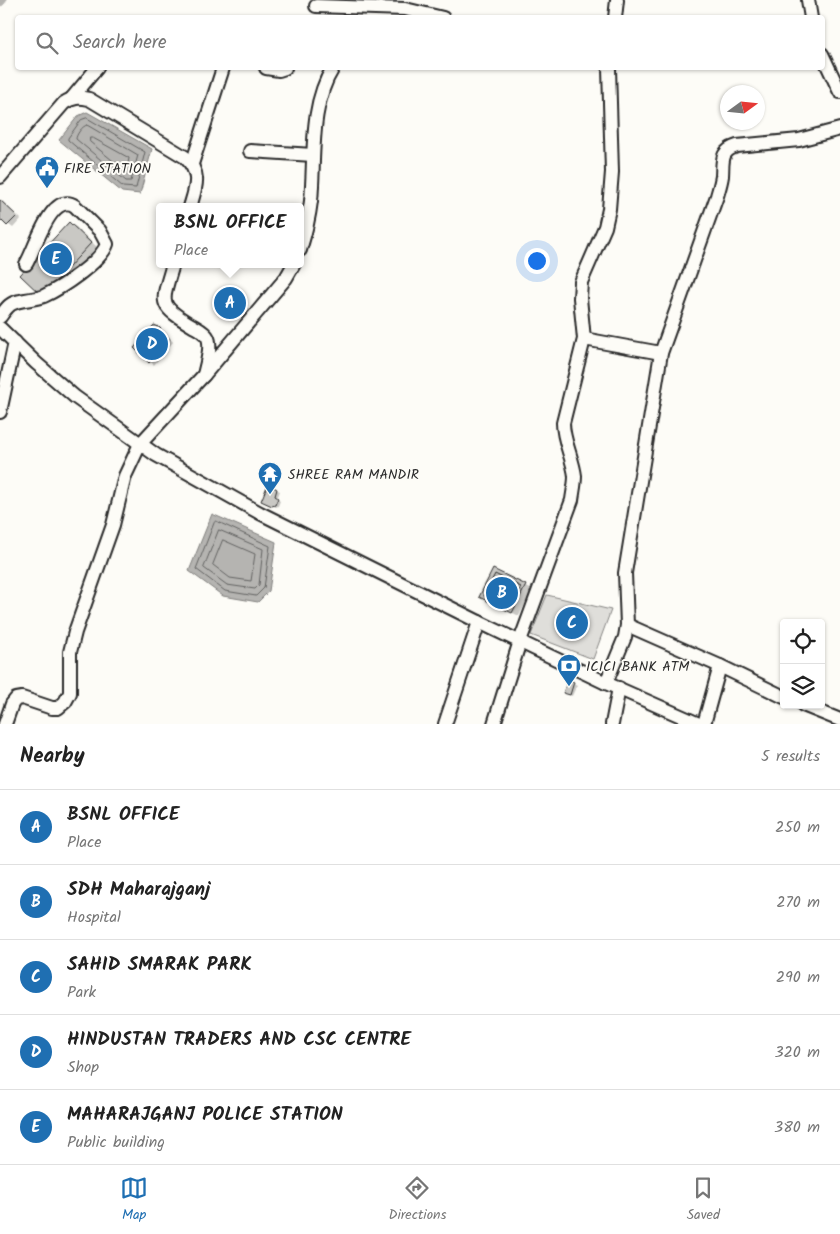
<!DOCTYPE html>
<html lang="en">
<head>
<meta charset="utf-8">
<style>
	:root { --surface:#fff; --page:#f2f2f2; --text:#222; --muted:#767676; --line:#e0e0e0; --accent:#1f6fb2 }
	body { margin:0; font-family:Kalam,sans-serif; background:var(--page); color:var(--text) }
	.controls { position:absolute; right:15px; bottom:15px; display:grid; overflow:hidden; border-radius:5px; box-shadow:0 1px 4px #0004 }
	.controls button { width:45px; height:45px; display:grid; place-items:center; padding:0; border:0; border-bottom:1px solid var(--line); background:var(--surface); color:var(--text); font:25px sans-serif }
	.compass { position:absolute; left:720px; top:85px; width:45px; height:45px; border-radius:50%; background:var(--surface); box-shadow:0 1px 4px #0004; rotate:75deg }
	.you { position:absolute; left:536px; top:260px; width:18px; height:18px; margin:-12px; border:4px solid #fff; border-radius:50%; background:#1a73e8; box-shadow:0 0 0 8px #1a73e833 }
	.badge { display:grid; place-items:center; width:32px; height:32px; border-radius:50%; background:var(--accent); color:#fff; font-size:16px; font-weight:700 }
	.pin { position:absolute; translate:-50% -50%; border:2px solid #fff; box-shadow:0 1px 5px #0006 }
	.popup { position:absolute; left:156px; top:203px; width:148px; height:65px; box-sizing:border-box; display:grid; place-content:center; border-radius:5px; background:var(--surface); filter:drop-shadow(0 1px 4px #0005); font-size:16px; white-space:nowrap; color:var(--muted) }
	.popup b { font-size:19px; color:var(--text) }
	.popup::after { content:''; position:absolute; left:50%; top:100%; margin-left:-10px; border:10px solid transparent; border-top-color:var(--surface) }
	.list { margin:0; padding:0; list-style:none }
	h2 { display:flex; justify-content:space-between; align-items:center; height:65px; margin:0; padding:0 20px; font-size:21px }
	h2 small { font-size:16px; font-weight:400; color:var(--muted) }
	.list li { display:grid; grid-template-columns:32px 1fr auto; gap:15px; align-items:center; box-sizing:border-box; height:75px; padding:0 20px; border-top:1px solid var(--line) }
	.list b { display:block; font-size:19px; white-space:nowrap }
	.list p { margin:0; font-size:16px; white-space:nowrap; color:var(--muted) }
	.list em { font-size:16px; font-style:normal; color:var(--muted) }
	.icon { flex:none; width:28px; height:28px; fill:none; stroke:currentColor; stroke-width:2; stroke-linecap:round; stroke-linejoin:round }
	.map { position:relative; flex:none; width:840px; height:724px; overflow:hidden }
	.search { position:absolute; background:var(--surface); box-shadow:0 1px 4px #0004; left:15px; right:15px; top:15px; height:55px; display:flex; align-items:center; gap:12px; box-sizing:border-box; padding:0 18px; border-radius:5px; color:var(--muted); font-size:19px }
	.sheet { height:440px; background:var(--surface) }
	nav { display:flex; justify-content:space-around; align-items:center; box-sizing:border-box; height:70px; border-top:1px solid var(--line); background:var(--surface); font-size:14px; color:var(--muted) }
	nav a { display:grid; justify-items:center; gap:2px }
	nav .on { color:var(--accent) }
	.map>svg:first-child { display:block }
	.green { fill:#dfdeda; stroke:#858482 }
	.water { fill:#b5b4b1; stroke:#7e7d7b }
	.shadow { fill:#0003 }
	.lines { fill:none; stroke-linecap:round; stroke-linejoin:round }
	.shore { stroke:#626261; stroke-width:1 }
	.canal { stroke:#b5b4b1; stroke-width:9 }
	.building { fill:#c9c8c4; stroke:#2b2b2b }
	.minor-casing { stroke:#2b2b2b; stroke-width:16 }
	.minor { stroke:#fdfcf7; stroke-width:12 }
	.labels { text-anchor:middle; stroke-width:4; stroke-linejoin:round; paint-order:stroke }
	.poi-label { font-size:14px; fill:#2b2b2b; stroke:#fdfcf7; text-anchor:start }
</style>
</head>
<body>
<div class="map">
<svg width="840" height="724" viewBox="0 0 840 724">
	<rect width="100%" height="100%" fill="#fdfcf7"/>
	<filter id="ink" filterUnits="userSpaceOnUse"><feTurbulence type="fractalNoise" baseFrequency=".02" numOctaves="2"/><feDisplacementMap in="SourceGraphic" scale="10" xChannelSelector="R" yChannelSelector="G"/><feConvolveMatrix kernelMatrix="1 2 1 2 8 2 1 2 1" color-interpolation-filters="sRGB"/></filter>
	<g filter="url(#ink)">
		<polygon class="green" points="547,595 611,610 593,659 531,635"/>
		<g class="water">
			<polygon points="87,112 152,149 140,194 122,192 59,140 78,116"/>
			<polygon points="212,514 276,542 269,591 258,602 223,596 189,571"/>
		</g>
		<g class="shadow">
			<polygon points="0,199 21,219 13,228 0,218"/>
			<polygon points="69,224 76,227 97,247 49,298 43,295"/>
			<polygon points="235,299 238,300 236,311 228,309"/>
			<polygon points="158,328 163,331 173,342 154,365 136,348"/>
			<polygon points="269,486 280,491 277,499 280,501 278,506 276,507 263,500"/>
			<polygon points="525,586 532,590 519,616 487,600"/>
			<polygon points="569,680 577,685 572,696 567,694"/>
		</g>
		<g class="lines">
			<g class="shore">
				<polygon points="87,118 145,152 136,188 123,187 68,140 68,138 81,120"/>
				<path d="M 87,125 L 138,155 L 131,181 L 126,181 L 76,139 C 76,135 82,126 87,125 Z"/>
				<polygon points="90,138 93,138 129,158 127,169 123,169 90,142"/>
				<polygon points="216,521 270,546 264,588 256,596 225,591 196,569 214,523"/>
				<polygon points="219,530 263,549 259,585 255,589 227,585 204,568"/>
				<polygon points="223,540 255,554 251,581 230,578 213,565"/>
			</g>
			<polyline class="canal" points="0,2 2,0"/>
		</g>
		<g class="building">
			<polygon points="0,200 17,216 7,226 0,219"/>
			<polygon points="69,222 91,243 42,296 20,275"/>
			<polygon points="227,295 235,297 233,310 224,308"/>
			<polygon points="154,325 159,327 170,339 149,363 134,348"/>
			<polygon points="268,484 277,489 275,496 278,498 275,505 272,506 261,501"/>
			<polygon points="493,569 526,585 512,613 479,597"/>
			<polygon points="495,574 521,587 511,608 484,596"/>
			<polygon points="568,679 574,682 570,695 563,693"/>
		</g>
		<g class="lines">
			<defs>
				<g id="minor">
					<polyline points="808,0 811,18"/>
					<polyline points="316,6 405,9 443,18"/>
					<polyline points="615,18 617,0"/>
					<polyline points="822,54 840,92"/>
					<polyline points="266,68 279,70 285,68"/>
					<polyline points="72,98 97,68"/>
					<polyline points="250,151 313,155"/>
					<polyline points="192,164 223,68"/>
					<path d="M 0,177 L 64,103 C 73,97 79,97 89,99 L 185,157 C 202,174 196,187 190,207"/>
					<path d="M 300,250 C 305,234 309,218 311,201 C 315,158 309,106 333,68"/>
					<path d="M 173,264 C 162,303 156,304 193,326 C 198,329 205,332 208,338 C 212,348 206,365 204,375"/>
					<path d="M 0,317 C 3,313 6,308 10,305 C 17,299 35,300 44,296 C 61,288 101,262 107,244 L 100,231 L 75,206 C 51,190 35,250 26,264"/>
					<polyline points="0,328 36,363 75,397 156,455 260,513 479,622 606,683 699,724"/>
					<polyline points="584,339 661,353"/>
					<polyline points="0,412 15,342"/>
					<polyline points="627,625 720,666 784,697"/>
					<path d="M 606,683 L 625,637 L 627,625 L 625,573 L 661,353 L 717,196 C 719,189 721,183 722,176 C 723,161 720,151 737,146 L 799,140 L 840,129"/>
					<polyline points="803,705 840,720"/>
					<polyline points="5,724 12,704 16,699 22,698 52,708 58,708 65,702 70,693 70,652 75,632 113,525 125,476 140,444 203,376 286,278 294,264"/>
					<polyline points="445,724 479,622"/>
					<path d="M 494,724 L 520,641 L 572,500 C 573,492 575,484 575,476 C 573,458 563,441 563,423 L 584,339 L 580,298 L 581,282 L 605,227 L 609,209 L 612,172 L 609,68"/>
					<polyline points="612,724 619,688"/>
					<polyline points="704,724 720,666"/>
				</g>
			</defs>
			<use href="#minor" class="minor-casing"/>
			<use href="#minor" class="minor"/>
		</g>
	</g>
	<defs>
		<symbol id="civic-pin" viewBox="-11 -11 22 30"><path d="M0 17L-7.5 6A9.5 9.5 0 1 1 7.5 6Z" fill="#1f6fb2" stroke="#fdfcf7"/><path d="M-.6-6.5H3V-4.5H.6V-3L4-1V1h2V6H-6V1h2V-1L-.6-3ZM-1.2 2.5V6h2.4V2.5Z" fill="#fff"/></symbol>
		<symbol id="temple-pin" viewBox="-11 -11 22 30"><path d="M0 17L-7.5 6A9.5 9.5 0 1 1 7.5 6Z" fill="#1f6fb2" stroke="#fdfcf7"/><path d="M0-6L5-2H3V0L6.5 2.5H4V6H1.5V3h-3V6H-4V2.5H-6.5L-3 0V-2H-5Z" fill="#fff"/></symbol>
		<symbol id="bank-pin" viewBox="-11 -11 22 30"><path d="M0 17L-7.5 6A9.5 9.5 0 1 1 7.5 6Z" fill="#1f6fb2" stroke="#fdfcf7"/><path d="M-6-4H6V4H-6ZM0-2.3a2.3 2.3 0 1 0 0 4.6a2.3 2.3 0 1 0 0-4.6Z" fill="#fff"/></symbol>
	</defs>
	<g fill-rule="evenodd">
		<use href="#civic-pin" x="33" y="154" width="28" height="38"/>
		<use href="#temple-pin" x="256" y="460" width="28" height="38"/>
		<use href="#bank-pin" x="555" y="652" width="28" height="38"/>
	</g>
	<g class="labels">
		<g class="poi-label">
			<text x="64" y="173">FIRE STATION</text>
			<text x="288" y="479">SHREE RAM MANDIR</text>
			<text x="586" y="671">ICICI BANK ATM</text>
		</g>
	</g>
</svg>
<div class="controls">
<button><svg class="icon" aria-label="locate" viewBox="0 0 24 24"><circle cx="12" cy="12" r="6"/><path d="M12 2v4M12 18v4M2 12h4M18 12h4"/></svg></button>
<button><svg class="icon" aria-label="layers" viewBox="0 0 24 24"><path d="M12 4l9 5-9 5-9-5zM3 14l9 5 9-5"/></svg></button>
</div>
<svg class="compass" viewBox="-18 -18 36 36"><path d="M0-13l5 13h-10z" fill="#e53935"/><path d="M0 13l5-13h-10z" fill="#767676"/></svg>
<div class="you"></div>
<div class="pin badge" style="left:230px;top:303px">A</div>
<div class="popup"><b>BSNL OFFICE</b>Place</div>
<div class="pin badge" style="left:502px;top:593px">B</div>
<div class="pin badge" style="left:572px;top:623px">C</div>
<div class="pin badge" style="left:152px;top:344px">D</div>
<div class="pin badge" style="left:56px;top:259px">E</div>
<div class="search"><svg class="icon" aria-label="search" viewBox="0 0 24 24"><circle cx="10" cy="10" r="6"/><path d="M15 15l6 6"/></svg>Search here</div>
</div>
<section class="sheet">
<h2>Nearby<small>5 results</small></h2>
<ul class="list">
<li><span class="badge">A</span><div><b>BSNL OFFICE</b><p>Place</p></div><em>250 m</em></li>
<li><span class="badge">B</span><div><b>SDH Maharajganj</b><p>Hospital</p></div><em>270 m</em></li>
<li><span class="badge">C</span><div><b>SAHID SMARAK PARK</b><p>Park</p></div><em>290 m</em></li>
<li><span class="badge">D</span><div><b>HINDUSTAN TRADERS AND CSC CENTRE</b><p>Shop</p></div><em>320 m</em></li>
<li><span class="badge">E</span><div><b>MAHARAJGANJ POLICE STATION</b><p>Public building</p></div><em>380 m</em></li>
</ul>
</section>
<nav>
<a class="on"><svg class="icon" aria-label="map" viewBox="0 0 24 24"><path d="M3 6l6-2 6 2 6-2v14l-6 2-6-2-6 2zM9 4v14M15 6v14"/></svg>Map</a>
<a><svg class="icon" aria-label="directions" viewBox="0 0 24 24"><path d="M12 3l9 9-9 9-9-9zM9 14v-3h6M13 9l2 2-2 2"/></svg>Directions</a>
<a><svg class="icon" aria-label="saved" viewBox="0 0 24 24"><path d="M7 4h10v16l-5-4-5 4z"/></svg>Saved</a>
</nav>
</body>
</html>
